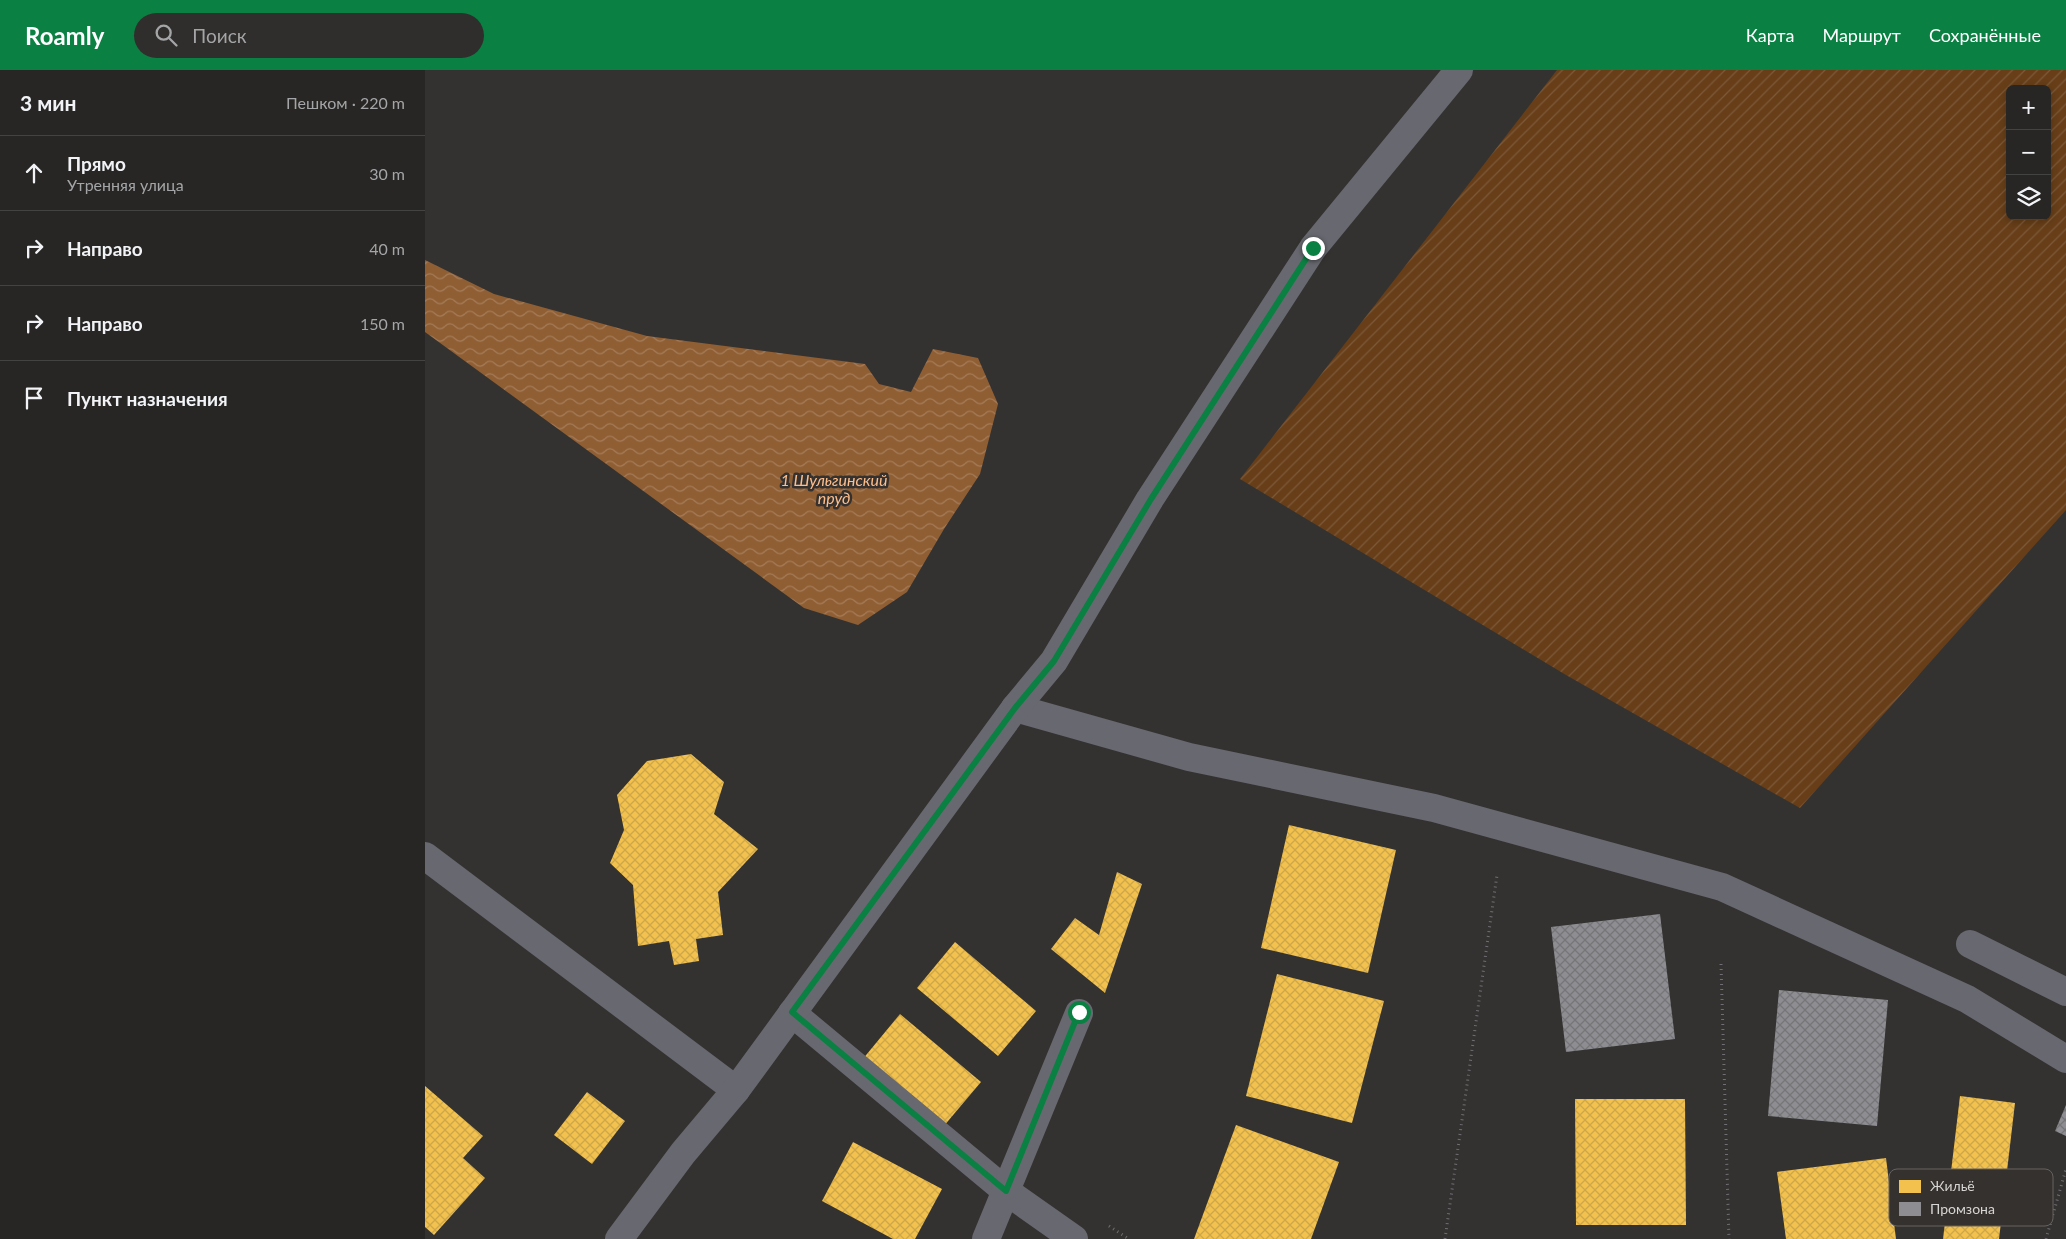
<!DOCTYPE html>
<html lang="ru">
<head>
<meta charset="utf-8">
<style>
	:root { --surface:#272624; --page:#2f2e2c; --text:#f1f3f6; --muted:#a4a5a6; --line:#434341; --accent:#0b8043 }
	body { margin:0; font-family:Lato,sans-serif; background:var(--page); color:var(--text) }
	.controls { position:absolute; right:15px; top:15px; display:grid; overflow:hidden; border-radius:8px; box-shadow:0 2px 8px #0003 }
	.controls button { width:45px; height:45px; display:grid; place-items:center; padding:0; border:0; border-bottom:1px solid var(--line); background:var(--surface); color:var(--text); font:25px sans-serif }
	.stop { position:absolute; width:15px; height:15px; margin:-11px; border:4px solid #0b8043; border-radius:50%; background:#fff }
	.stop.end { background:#0b8043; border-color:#fff; box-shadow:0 1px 5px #0008 }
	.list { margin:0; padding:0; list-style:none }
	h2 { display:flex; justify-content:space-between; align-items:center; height:65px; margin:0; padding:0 20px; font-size:21px }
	h2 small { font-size:16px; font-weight:400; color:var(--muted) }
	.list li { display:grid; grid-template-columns:32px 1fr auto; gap:15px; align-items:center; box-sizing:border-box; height:75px; padding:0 20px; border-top:1px solid var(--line) }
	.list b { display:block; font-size:19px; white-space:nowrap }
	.list p { margin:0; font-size:16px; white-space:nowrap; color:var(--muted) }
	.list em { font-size:16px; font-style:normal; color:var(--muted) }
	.icon { flex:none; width:28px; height:28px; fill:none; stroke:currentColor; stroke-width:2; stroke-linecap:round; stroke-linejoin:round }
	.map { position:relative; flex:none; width:1641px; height:1169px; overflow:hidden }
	header { display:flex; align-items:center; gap:30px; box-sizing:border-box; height:70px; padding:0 25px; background:var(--accent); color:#fff }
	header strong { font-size:24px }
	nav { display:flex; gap:28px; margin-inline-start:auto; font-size:18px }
	.search { width:350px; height:45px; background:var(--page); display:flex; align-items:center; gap:12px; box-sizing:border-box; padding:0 18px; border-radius:28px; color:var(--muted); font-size:19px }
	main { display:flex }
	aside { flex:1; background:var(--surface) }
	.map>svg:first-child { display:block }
	.garden { fill:url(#garden-furrows); fill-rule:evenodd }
	.water { fill:url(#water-waves) }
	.homes { fill:url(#homes-cross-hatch) }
	.industry { fill:url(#industry-cross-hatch) }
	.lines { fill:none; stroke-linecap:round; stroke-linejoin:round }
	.path { stroke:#706f73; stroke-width:3; stroke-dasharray:1 4; stroke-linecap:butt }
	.minor { stroke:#686870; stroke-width:28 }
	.route { stroke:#0b8043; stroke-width:6 }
	.labels { text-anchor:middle; stroke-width:5; stroke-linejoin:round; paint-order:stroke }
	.water-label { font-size:16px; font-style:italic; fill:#febe8b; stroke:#35312f }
	.key { fill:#35312f; stroke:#666260; stroke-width:1 }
	.key-label { font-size:14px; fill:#d7d5d3 }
</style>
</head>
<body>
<header>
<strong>Roamly</strong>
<div class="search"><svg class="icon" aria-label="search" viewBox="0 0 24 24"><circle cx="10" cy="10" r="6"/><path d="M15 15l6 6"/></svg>Поиск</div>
<nav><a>Карта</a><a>Маршрут</a><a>Сохранённые</a></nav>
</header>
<main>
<aside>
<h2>3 мин<small>Пешком · 220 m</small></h2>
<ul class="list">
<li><svg class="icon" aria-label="ahead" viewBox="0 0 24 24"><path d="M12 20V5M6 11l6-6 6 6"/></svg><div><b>Прямо</b><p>Утренняя улица</p></div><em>30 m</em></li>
<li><svg class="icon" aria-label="right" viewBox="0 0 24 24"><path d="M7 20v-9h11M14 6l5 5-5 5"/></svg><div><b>Направо</b></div><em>40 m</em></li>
<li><svg class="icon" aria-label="right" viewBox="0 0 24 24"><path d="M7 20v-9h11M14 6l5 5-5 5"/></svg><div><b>Направо</b></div><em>150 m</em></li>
<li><svg class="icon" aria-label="arrive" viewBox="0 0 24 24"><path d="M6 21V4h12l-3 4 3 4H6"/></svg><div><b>Пункт назначения</b></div></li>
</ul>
</aside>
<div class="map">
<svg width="1641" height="1169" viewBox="0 0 1641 1169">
	<defs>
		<pattern id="garden-furrows" width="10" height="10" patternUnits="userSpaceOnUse" patternTransform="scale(1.25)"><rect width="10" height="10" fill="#673e18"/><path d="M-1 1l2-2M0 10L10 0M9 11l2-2" fill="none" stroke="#7c5939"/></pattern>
		<pattern id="water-waves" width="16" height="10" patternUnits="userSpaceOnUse" patternTransform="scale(1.25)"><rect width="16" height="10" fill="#905e33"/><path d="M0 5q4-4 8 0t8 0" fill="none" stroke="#a47c59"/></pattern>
		<pattern id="homes-cross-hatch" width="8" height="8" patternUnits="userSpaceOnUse" patternTransform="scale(1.25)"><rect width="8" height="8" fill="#f2c14e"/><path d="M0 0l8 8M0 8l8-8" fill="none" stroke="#cea74b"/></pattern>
		<pattern id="industry-cross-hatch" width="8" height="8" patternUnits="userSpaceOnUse" patternTransform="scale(1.25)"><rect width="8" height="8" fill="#8d8d92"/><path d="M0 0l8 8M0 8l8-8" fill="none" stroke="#767679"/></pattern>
	</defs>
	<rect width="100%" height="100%" fill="#343230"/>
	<path class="garden" d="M 1132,0 L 1641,0 L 1641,440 L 1375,738 L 1141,605 L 815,409 ZM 1585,19 L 1622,19 L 1622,146 L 1585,146 Z"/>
	<polygon class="water" points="0,190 69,224 222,266 440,294 454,314 486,322 508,279 553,288 573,334 555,404 519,459 482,522 433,555 379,538 0,262"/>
	<g class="homes">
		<polygon points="266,684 299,712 289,744 333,779 293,822 298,865 271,869 274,891 249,895 244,871 213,876 208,815 185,793 199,760 192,725 222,691"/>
		<polygon points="864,755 971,780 943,903 836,878"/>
		<polygon points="692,802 717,814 680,923 626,879 650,848 674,865"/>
		<polygon points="530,872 611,941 573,986 492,918"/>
		<polygon points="852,904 959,931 927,1053 821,1026"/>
		<polygon points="475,944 556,1012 518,1057 437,990"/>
		<polygon points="0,1016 58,1066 38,1088 60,1108 9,1165 0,1157"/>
		<polygon points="162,1022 200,1051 167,1094 129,1065"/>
		<polygon points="1535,1026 1590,1033 1574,1169 1518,1169"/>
		<polygon points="1150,1029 1260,1029 1261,1155 1151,1155"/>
		<polygon points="811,1055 914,1092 886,1169 769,1169"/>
		<polygon points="428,1072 517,1119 490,1169 468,1169 397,1131"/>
		<polygon points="1461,1088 1471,1169 1361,1169 1352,1102"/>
	</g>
	<g class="industry">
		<polygon points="1235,844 1250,969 1141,982 1126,857"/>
		<polygon points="1354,920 1463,930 1452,1056 1343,1046"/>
		<polygon points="1641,1035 1641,1066 1630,1061"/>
	</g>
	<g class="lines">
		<g class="path">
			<polyline points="1296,894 1304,1169"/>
			<polyline points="684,1156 704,1169"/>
			<polyline points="1020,1169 1072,805"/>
			<polyline points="1621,1169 1641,1099"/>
		</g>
		<g class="minor">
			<polyline points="590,638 764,687 1009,738 1297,817 1542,929 1641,989"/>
			<polyline points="0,786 311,1020"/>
			<polyline points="1545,874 1641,922"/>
			<polyline points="367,943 581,1121 649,1169"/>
			<polyline points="194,1169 258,1083 311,1020 590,638 629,591 725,429 888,178 1034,0"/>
			<polyline points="561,1169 654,943"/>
		</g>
	</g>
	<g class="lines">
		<polyline class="route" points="654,942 581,1121 367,942 590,638 629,591 726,429 888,178"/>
	</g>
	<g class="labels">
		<g class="water-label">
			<text x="409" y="416">1 Шульгинский<tspan x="409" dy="18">пруд</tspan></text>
		</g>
	</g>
	<rect x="1464" y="1099" width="164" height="57" rx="8" class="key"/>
	<rect x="1474" y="1110" width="22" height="13" fill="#f2c14e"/>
	<rect x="1474" y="1132" width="22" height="14" fill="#8d8d92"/>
	<g class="key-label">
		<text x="1505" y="1121">Жильё</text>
		<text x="1505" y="1144">Промзона</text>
	</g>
</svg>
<div class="controls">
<button>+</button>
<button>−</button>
<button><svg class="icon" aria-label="layers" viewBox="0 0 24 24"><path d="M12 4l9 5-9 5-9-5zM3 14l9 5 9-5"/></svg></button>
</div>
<div class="stop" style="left:654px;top:942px"></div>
<div class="stop end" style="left:888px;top:178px"></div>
</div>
</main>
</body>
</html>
